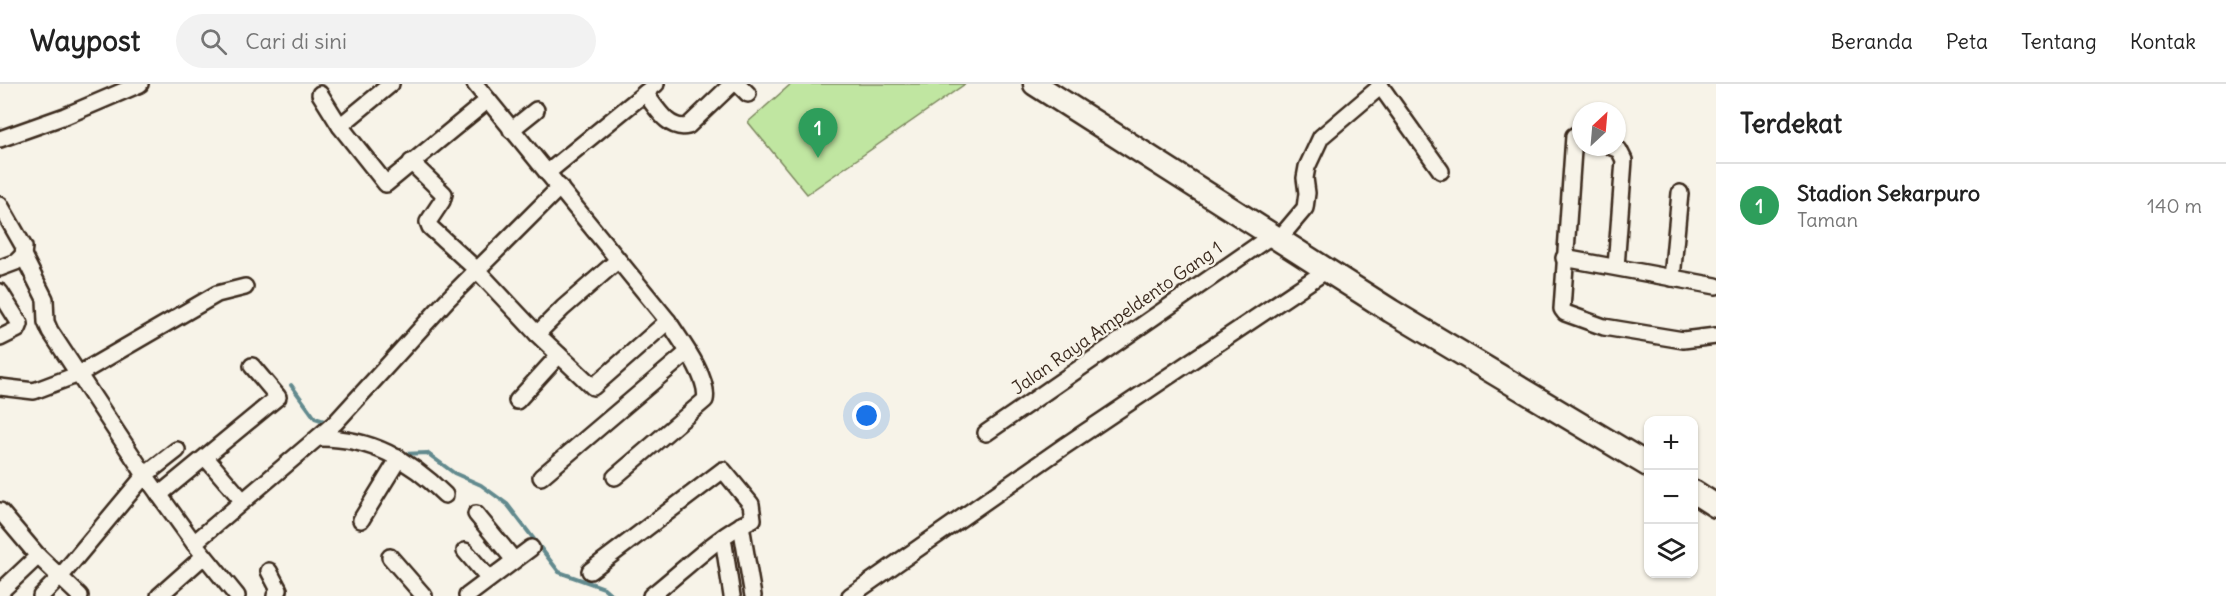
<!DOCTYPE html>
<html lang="id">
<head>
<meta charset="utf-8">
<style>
	:root { --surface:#fff; --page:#f2f2f2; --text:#222; --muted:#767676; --line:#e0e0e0; --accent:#7c3aed }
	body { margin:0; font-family:Delius,sans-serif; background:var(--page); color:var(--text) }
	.controls { position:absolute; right:18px; bottom:18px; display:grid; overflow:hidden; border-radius:12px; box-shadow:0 2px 4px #0004 }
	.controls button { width:54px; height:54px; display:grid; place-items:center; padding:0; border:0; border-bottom:2px solid var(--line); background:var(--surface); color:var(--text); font:30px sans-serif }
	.compass { position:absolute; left:1572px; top:18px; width:54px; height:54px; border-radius:50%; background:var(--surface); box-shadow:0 2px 4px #0004; rotate:26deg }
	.you { position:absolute; left:867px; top:332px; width:21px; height:21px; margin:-15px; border:4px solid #fff; border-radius:50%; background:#1a73e8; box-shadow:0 0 0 9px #1a73e833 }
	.badge { display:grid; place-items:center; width:39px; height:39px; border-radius:50%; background:var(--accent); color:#fff; font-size:20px; font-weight:700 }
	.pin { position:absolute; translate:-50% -50px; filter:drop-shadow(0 2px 3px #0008) }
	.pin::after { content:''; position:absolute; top:32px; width:21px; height:18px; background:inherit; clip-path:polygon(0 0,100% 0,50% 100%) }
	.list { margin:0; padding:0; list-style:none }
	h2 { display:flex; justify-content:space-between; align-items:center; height:78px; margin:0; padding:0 24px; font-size:26px }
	h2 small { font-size:20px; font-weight:400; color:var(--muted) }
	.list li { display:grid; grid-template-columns:39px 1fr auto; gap:18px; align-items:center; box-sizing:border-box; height:84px; padding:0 24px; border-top:2px solid var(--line) }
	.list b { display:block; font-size:22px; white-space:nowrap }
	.list p { margin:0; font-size:20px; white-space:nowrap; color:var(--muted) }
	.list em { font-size:20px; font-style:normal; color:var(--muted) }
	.icon { flex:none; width:33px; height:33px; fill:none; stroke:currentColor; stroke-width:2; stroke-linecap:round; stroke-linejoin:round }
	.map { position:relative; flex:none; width:1716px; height:512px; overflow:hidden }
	header { display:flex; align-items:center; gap:36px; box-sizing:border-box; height:84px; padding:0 30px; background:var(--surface); border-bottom:2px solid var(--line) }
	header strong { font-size:28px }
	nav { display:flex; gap:33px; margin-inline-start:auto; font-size:21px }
	.search { width:420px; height:54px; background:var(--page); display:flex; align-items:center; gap:15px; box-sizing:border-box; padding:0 21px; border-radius:33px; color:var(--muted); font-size:22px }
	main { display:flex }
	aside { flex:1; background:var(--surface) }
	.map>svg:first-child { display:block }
	.green { fill:#c0e6a1; stroke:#7e8860; stroke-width:1.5 }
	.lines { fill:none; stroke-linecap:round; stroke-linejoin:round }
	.stream { stroke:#628a8e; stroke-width:4 }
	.minor-casing { stroke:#3b2a1e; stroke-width:20 }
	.primary-casing { stroke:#3b2a1e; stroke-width:27 }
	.minor { stroke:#f7f3e8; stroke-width:15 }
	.primary { stroke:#f7f3e8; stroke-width:22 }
	.labels { text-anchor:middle; stroke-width:4.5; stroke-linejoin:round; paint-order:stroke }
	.street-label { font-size:18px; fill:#3b2a1e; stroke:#f7f3e8 }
</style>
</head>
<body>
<header>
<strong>Waypost</strong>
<div class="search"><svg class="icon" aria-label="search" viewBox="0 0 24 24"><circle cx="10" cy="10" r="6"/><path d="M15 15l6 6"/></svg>Cari di sini</div>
<nav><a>Beranda</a><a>Peta</a><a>Tentang</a><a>Kontak</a></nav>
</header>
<main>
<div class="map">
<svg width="1716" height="512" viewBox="0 0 1716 512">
	<rect width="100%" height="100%" fill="#f7f3e8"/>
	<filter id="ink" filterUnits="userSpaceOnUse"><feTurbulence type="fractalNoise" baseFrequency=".0167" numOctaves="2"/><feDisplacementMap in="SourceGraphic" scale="12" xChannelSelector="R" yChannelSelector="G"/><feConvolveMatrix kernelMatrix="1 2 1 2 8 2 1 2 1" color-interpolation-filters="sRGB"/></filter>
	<g filter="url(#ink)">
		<polygon class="green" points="791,0 965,0 807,110 748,38"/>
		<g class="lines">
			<g class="stream">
				<polyline points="291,301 315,334 330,339"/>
				<polyline points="402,370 427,369 454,389 481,401 507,420 559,488 604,504 613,512"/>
			</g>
			<defs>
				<g id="minor">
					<path d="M 475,0 L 668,237 C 679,254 710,295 705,316 L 615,393"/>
					<polyline points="738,0 748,10"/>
					<polyline points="1379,0 1441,87"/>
					<path d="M 645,9 C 656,23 668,47 688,42 L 732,0"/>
					<polyline points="320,10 340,42 386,100 488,16"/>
					<polyline points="340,42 391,0"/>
					<polyline points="511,46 536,26"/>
					<polyline points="1581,48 1574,52 1562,225 1565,229 1604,243 1683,256 1716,252"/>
					<polyline points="0,55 65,32 140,0"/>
					<polyline points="1612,63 1619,66 1624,76 1616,183"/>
					<polyline points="411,78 444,110 442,117 428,138 430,143 477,186 537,250 593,303 668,237"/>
					<polyline points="547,89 656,0"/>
					<polyline points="0,121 24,163 23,171 16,178 0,184"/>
					<polyline points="1278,156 1305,124 1307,109 1305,94 1307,83 1321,53 1381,2"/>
					<polyline points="23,171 45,215 46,238 50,247 145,391 177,366"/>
					<polyline points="1564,174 1716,202"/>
					<polyline points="1672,194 1680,109"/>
					<polyline points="0,208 20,240 18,245 0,254"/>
					<polyline points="537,250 563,224 617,177"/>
					<polyline points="0,303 34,307 79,290 217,210 245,203"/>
					<polyline points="517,317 559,271"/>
					<polyline points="986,349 1271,152"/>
					<path d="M 318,354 C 370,353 410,376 445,411"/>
					<polyline points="206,374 243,417"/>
					<polyline points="541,393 688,268"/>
					<polyline points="159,411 278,313 252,282"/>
					<polyline points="0,427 38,472 80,512"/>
					<polyline points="476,430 514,476"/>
					<polyline points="361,436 399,374"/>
					<polyline points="741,441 753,512"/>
					<polyline points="723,454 732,512"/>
					<polyline points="194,459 237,512"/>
					<polyline points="465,467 489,495"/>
					<polyline points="390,473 424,512"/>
					<polyline points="269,487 279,506 275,512"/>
					<path d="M 590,487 L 723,386 L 751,420 L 753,435 C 717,452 683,487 651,512"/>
					<polyline points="0,508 38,472"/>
					<polyline points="41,512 60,493 145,391 194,459 336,338 447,216 560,103"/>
					<polyline points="159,512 204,472"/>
					<polyline points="467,512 531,464"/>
					<polyline points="850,512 1063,363 1327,186"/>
				</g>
				<g id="primary">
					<polyline points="1035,0 1391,227 1648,381"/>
					<polyline points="1694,408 1716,422"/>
				</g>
			</defs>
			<use href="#minor" class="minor-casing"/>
			<use href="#primary" class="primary-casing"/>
			<use href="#minor" class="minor"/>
			<use href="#primary" class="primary"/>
		</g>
	</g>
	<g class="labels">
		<g class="street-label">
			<text transform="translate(1117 234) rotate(-35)" y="6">Jalan Raya Ampeldento Gang 1</text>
		</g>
	</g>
</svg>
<div class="controls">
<button>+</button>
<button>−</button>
<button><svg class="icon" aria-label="layers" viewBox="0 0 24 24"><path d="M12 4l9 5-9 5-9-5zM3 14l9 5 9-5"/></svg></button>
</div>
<svg class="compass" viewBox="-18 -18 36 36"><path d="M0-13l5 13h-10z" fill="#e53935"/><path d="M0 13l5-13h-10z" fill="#767676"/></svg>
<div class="you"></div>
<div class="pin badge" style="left:818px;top:74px;background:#2e9e5b">1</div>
</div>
<aside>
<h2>Terdekat<small></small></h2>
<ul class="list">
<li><span class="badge" style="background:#2e9e5b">1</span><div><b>Stadion Sekarpuro</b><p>Taman</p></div><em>140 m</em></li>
</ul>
</aside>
</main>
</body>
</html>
